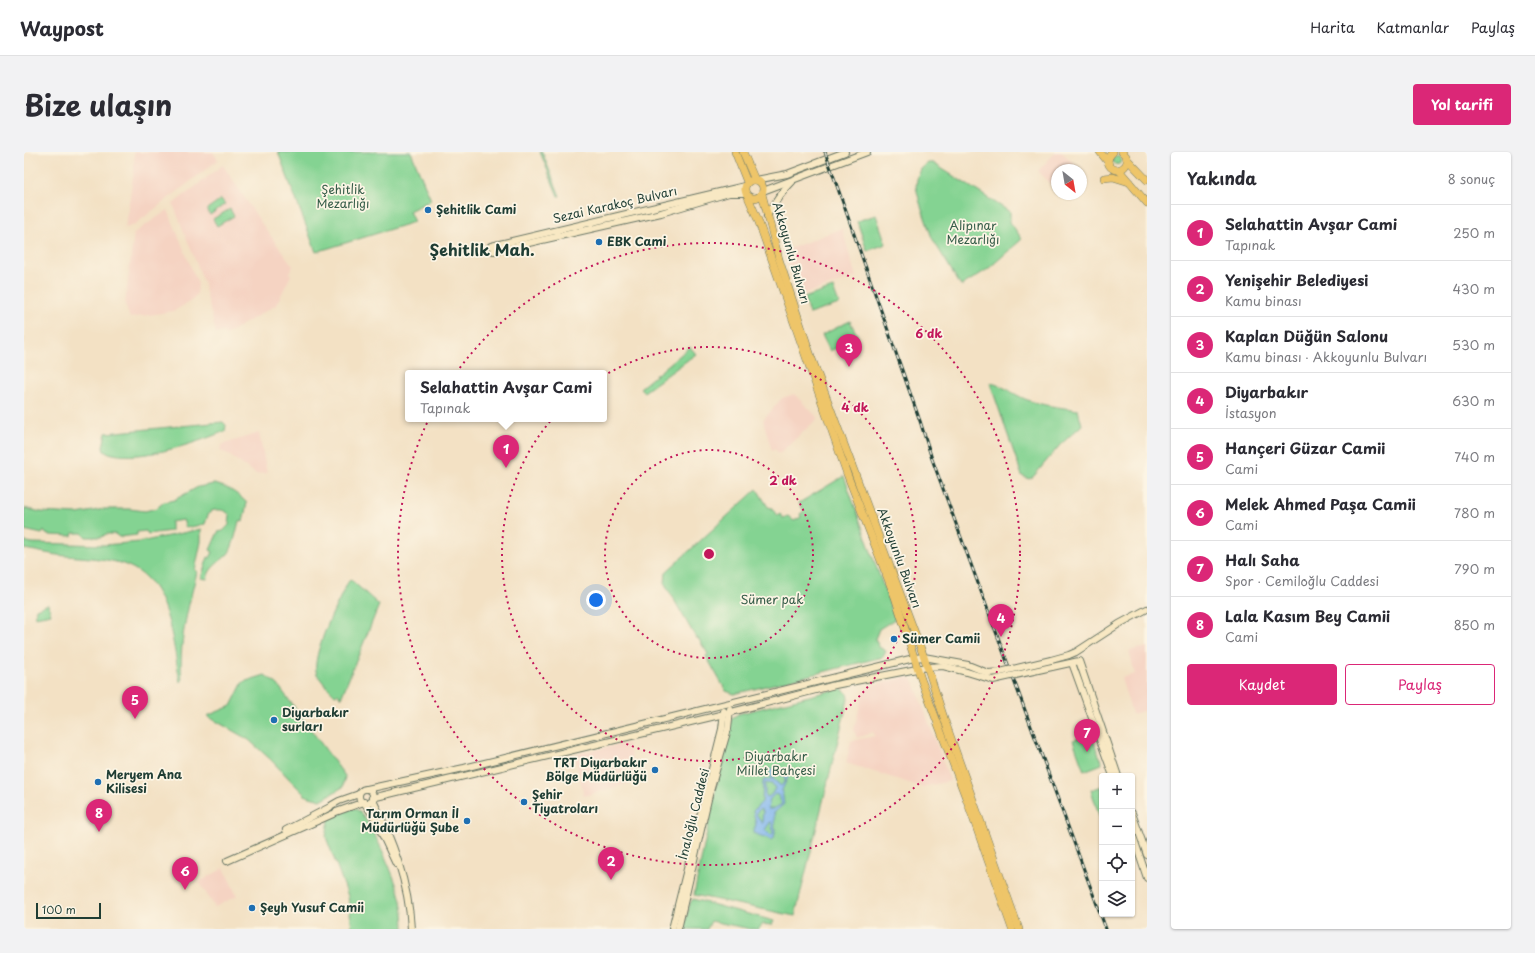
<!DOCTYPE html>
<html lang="tr">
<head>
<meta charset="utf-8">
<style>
	:root { --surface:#fff; --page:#f2f2f3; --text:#2b2b33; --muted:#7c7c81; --line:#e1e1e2; --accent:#db2777 }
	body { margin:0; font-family:"Playpen Sans",sans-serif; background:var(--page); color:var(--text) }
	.controls { position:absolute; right:12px; bottom:12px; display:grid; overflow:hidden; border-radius:4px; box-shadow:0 1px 3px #0004 }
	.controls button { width:36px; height:36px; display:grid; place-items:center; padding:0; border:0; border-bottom:1px solid var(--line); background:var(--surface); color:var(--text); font:20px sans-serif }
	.compass { position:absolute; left:1027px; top:12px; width:36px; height:36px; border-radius:50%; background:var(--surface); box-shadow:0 1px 3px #0004; rotate:149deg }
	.scale { position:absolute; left:12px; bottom:10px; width:65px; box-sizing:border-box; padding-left:4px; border:2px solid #1f3d34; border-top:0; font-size:11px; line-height:14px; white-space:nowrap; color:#1f3d34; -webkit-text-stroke:3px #fcf5e5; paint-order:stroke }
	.you { position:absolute; left:572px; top:448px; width:14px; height:14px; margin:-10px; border:3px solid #fff; border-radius:50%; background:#1a73e8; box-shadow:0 0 0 6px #1a73e833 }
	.badge { display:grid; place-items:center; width:26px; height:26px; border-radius:50%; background:var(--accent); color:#fff; font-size:13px; font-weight:700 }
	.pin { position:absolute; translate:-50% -33px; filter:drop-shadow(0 1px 2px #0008) }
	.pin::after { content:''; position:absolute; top:21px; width:14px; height:12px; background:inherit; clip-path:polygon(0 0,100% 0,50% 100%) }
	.popup { position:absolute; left:381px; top:218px; width:202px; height:52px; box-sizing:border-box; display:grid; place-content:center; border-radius:4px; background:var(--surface); filter:drop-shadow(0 1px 3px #0005); font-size:13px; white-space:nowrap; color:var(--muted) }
	.popup b { font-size:15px; color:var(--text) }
	.popup::after { content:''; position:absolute; left:50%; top:100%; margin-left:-8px; border:8px solid transparent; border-top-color:var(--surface) }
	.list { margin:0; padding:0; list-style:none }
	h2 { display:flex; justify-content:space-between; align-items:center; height:52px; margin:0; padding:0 16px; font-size:17px }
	h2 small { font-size:13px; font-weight:400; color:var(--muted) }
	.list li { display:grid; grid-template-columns:26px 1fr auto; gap:12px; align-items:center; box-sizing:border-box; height:56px; padding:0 16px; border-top:1px solid var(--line) }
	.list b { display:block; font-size:15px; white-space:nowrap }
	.list p { margin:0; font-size:13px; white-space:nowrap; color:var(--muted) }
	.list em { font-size:13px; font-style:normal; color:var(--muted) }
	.actions { display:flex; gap:8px; padding:12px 16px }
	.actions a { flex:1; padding:9px 0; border:1px solid var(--accent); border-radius:4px; text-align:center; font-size:14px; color:var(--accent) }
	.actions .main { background:var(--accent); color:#fff }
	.icon { flex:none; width:22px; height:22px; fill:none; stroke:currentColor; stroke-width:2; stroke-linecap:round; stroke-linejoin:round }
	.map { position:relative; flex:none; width:1123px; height:777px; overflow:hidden; border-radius:4px }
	header { display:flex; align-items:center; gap:24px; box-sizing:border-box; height:56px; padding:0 20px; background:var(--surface); border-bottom:1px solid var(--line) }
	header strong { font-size:19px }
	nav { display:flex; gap:22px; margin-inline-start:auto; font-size:14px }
	.intro { display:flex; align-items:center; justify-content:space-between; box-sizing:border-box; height:96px; padding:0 24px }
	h1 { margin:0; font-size:28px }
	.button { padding:10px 18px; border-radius:4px; background:var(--accent); color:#fff; font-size:14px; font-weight:700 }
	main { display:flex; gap:24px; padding:0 24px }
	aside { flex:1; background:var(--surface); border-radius:4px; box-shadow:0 1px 3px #0004 }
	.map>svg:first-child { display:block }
	.built { fill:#f5d3c2 }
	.green { fill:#84d392; stroke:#528863 }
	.water { fill:#7fb5ee; stroke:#4f7991; fill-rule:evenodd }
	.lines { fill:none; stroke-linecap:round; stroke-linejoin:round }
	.secondary-casing { stroke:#697666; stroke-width:8 }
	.primary-casing { stroke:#697666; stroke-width:8 }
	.trunk-casing { stroke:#697666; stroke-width:8 }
	.secondary { stroke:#f8e8c3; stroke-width:6 }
	.primary { stroke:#eec569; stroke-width:7 }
	.trunk { stroke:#eec569; stroke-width:7 }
	.rail-casing { stroke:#1f3d34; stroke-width:3 }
	.rail { stroke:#fcf5e5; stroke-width:1.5; stroke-dasharray:4.5; stroke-linecap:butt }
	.secondary-bridge-casing { stroke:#697666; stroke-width:8; stroke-linecap:butt }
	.secondary-bridge { stroke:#f8e8c3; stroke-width:6 }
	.ring { fill:none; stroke:#c2185b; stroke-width:2; stroke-dasharray:2 4 }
	.poi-dot { fill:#1f6fb2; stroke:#fcf5e5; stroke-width:1.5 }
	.labels { text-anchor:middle; stroke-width:3.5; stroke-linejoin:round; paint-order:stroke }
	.park-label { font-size:12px; fill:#335b47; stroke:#fcf5e5 }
	.street-label { font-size:12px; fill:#1f3d34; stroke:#fcf5e5 }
	.poi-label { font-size:12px; font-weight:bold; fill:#1f3d34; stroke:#fcf5e5; text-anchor:start }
	.district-label { font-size:16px; font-weight:bold; fill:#1f3d34; stroke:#fcf5e5 }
	.centre { fill:#c2185b; stroke:#fcf5e5; stroke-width:2 }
	.ring-label { font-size:12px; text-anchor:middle; font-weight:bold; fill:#c2185b; stroke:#fcf5e5; stroke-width:3.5; stroke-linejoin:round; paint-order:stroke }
</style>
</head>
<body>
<header>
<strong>Waypost</strong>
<nav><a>Harita</a><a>Katmanlar</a><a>Paylaş</a></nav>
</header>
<div class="intro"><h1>Bize ulaşın</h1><a class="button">Yol tarifi</a></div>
<main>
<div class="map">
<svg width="1123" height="777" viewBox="0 0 1123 777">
	<rect width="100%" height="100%" fill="#fcf5e5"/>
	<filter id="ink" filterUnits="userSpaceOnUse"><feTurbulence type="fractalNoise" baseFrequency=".025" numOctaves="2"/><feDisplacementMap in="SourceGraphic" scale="8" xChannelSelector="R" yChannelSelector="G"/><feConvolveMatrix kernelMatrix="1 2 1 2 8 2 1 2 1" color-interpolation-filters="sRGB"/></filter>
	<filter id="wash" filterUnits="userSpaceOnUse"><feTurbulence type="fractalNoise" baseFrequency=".012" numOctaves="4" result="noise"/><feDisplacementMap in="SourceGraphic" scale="16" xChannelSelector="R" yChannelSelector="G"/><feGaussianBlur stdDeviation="0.9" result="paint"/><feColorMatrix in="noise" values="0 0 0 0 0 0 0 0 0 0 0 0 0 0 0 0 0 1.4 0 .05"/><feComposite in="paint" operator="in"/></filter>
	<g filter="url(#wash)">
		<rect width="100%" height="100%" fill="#f3e1c4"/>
		<g class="built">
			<polygon points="110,0 189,0 194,8 110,73 101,76 110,18"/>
			<polygon points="1032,0 1038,0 1056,18 1033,18 1033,38 1014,19"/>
			<polygon points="199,13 238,72 269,114 265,121 267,123 252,153 201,183 200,180 192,182 179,128 149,52"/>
			<polygon points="144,58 171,125 174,132 173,142 167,149 150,159 106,166 101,152 110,81"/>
			<polygon points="818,76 832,125 774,144 760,99"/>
			<polygon points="770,242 794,266 755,302 751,297 748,299 739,268 758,246"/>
			<polygon points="235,281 243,321 232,322 202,301 196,299 197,293"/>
			<polygon points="1123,495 1123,558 1108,562 1097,526 1111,522 1105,499"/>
			<polygon points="881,525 887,526 890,530 926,629 898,635 822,611 827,589 851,584 849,580 833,586 830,578 839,540 846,534"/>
			<polygon points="604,591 613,629 560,644 551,606 556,601"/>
			<polygon points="200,716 213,744 191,755 175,730"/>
		</g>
		<g class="green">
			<polygon points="254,0 387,0 407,48 385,59 390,70 292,100"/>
			<polygon points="516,0 518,0 536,44 534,44"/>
			<circle cx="1093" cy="8" r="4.5"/>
			<polygon points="904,11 909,11 986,60 986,70 998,87 964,117 937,134 908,86 896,51 892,35 893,27 897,17"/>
			<polygon points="197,47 201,52 186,63 183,57"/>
			<polygon points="206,57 210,64 193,74 189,67"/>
			<polygon points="852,63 862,92 843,99 833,69"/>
			<polygon points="809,136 815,152 785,162 780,146"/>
			<polygon points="826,169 834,185 806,199 798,183"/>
			<polygon points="666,195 672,202 620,240 616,236"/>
			<path d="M 966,231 C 979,233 989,242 1001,247 C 1018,254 1036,255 1054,258 L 1058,273 L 1036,293 L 1009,325 L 1005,327 L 998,324 Z"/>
			<path d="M 199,270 L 202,273 L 201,279 C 173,291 108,313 80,299 L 79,295 L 82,281 Z"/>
			<polygon points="820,324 871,467 855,477 851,487 855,495 862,499 859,505 722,539 710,542 702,539 682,504 684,502 674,486 672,486 641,432 642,420 733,337 744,355 748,356 753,364 756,362 759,366 764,364 770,369 777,365 776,362 780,359 775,351"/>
			<path d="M 190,332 C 204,335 213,341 223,351 L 219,370 L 215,369 C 213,377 209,396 204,402 C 196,410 185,415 183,427 L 177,426 L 184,405 L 186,406 L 189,400 L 186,398 L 194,380 L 199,379 L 205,373 L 206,363 C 200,357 195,357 187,359 L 184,363 L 181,372 L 162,376 L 159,368 L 147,370 L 147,379 L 124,382 L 122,379 L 113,380 L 113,383 L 95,385 L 91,382 L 82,382 L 78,385 L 62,385 L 58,381 L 49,381 L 48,384 L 26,383 L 22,382 L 20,379 L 18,382 L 0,378 L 0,356 L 17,360 L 53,362 L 80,357 L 106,357 L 121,359 L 133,356 L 140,350 L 150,348 L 174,335 Z"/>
			<path d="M 177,377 L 177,390 L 171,418 L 173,420 C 164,456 154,491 158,529 L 156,530 C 152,507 149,483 142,461 C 125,407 90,408 42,404 C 28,403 14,399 0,397 L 0,389 L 8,391 L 80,393 L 116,390 Z"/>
			<path d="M 326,427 L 355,453 L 317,546 L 314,542 L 311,543 C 305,537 297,529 293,522 C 285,506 317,442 326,427 Z"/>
			<polygon points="24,452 27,462 11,465 12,457"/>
			<polygon points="241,523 254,533 321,624 319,635 297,648 282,644 246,607 225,588 183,564 207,554 219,530"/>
			<polygon points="817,536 823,541 824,547 771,764 670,743 696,617 708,566 714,562"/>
			<polygon points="1067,582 1078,612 1060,619 1049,588"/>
			<polygon points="1078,634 1078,668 1077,669 1067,638"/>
			<path d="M 312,655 L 314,657 C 319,657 327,655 332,657 C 345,663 371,726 375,741 C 378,752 380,765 380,777 L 328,777 L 324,744 L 302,685 L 305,668 L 302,661 Z"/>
			<polygon points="669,747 750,769 748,773 739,772 735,777 727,777 687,769 683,777 660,777 666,751"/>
		</g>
		<path class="water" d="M 747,616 L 753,620 L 765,623 L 758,638 L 760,652 L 750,661 L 751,680 L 750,686 L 748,688 L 729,681 L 732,672 L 729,659 L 738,650 L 739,630 L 740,628 L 747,628 L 746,617 ZM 752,622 L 756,622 L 761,626 L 761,629 L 757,634 L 749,627 L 749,624 ZM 741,631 L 748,632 L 751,636 L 748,642 L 744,645 L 741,643 ZM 751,642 L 755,644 L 758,652 L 749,657 L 744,657 L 746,647 ZM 736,657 L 739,659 L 738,672 L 732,661 ZM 747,669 L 749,681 L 747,683 L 741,678 Z"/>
	</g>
	<g filter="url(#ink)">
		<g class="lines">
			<defs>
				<g id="secondary">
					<polyline points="732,28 763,22 821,0"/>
					<polyline points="739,39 843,0"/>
					<path d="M 743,64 C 750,51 757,41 768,30"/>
					<polyline points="467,94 721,34"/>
					<polyline points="470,99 637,61 705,41 721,41"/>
					<polyline points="1027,508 1045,503 1052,500 1095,472 1123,457"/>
					<polyline points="1048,511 1089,624"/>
					<polyline points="1028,515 1055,509 1094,624"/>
					<polyline points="343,637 440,616 890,506 900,505 944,513"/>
					<circle cx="342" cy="644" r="7"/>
					<polyline points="308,653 315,649 335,642"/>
					<polyline points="312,660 340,650 350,665 372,712"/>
					<polyline points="1108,661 1123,703"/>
					<polyline points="262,678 306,655"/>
					<polyline points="1108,681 1123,726"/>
					<polyline points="203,709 309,662"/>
					<path d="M 387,777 C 385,731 368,687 348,646 L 700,562 L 811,533 L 903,515 L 919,514 L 943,520"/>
					<polyline points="648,777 698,577 700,559"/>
					<polyline points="654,777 685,643 704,577 706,557"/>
				</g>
				<g id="primary">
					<polyline points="711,0 723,30"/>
					<polyline points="719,0 731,28"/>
					<circle cx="730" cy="37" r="9"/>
					<polyline points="738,42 755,107 788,207 900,505 922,572 995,777"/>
					<polyline points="724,45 734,68 823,322 871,445 897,527 942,646 988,777"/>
				</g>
				<g id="trunk">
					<polyline points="1076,0 1084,10"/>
					<path d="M 1089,0 C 1081,7 1083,16 1093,18 C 1101,17 1105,11 1102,4 L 1098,0"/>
					<polyline points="1103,7 1123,28"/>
					<polyline points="1095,18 1123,51"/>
					<polyline points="1080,26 1089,25 1105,30"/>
				</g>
			</defs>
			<use href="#secondary" class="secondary-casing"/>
			<use href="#primary" class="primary-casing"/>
			<use href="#trunk" class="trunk-casing"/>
			<use href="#secondary" class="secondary"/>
			<use href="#primary" class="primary"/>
			<use href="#trunk" class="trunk"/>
			<defs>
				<polyline id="rail" points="801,0 896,269 908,307 1082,777"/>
			</defs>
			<use href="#rail" class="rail-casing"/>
			<use href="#rail" class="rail"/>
			<defs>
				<g id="secondary-bridge">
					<polyline points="944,513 964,521 976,520 1027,508"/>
					<polyline points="943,520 969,528 1028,515"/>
				</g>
			</defs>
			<use href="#secondary-bridge" class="secondary-bridge-casing"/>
			<use href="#secondary-bridge" class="secondary-bridge"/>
		</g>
	</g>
	<g class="ring">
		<circle cx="685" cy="402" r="104"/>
		<circle cx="685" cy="402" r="207"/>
		<circle cx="685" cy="402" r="311"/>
	</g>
	<g class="poi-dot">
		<circle cx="404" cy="58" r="4"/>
		<circle cx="575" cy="90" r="4"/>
		<circle cx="870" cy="487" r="4"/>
		<circle cx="250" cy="568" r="4"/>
		<circle cx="631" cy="618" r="4"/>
		<circle cx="74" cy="630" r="4"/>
		<circle cx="500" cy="650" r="4"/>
		<circle cx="443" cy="669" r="4"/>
		<circle cx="228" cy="756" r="4"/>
	</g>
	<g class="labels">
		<g class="park-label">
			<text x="319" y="42">Şehitlik<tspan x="319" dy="14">Mezarlığı</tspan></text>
			<text x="949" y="78">Alipınar<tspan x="949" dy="14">Mezarlığı</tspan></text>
			<text x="748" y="452">Sümer pak</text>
			<text x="752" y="609">Diyarbakır<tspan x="752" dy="14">Millet Bahçesi</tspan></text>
		</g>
		<g class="street-label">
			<text transform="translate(591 53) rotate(-13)" y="4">Sezai Karakoç Bulvarı</text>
			<text transform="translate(767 101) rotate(74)" y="4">Akkoyunlu Bulvarı</text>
			<text transform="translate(875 406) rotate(70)" y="4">Akkoyunlu Bulvarı</text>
			<text transform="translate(670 662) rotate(-76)" y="4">İnaloğlu Caddesi</text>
		</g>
		<g class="poi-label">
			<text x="412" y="62">Şehitlik Cami</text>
			<text x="583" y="94">EBK Cami</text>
			<text x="878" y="491">Sümer Camii</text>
			<text x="258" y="565">Diyarbakır<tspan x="258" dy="14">surları</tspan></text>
			<text x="623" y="615" text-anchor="end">TRT Diyarbakır<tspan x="623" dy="14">Bölge Müdürlüğü</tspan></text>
			<text x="82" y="627">Meryem Ana<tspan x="82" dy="14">Kilisesi</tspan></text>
			<text x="508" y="647">Şehir<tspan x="508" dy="14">Tiyatroları</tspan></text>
			<text x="435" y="666" text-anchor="end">Tarım Orman İl<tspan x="435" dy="14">Müdürlüğü Şube</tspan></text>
			<text x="236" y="760">Şeyh Yusuf Camii</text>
		</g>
		<g class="district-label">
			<text x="458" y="104">Şehitlik Mah.</text>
		</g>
	</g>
	<circle cx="685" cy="402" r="6" class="centre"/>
	<g class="ring-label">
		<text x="905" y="186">6 dk</text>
		<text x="831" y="260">4 dk</text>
		<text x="759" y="333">2 dk</text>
	</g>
</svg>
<div class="controls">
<button>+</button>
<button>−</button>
<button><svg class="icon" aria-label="locate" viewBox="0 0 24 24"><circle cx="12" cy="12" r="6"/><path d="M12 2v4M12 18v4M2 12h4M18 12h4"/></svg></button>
<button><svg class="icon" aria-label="layers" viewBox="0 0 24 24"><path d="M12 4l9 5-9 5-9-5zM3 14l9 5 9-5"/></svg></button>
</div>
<svg class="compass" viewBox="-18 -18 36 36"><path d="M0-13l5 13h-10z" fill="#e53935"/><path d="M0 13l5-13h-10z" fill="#7c7c81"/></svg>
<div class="scale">100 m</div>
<div class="you"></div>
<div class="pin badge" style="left:482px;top:316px">1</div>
<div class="popup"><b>Selahattin Avşar Cami</b>Tapınak</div>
<div class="pin badge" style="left:587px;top:728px">2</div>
<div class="pin badge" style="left:825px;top:215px">3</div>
<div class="pin badge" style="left:977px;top:485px">4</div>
<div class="pin badge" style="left:111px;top:567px">5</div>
<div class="pin badge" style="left:161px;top:738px">6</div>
<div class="pin badge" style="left:1063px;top:600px">7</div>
<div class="pin badge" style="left:75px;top:680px">8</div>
</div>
<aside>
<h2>Yakında<small>8 sonuç</small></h2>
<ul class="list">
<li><span class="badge">1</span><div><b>Selahattin Avşar Cami</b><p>Tapınak</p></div><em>250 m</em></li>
<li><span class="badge">2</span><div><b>Yenişehir Belediyesi</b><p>Kamu binası</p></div><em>430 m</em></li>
<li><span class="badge">3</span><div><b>Kaplan Düğün Salonu</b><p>Kamu binası · Akkoyunlu Bulvarı</p></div><em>530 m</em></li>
<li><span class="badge">4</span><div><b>Diyarbakır</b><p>İstasyon</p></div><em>630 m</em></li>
<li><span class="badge">5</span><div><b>Hançeri Güzar Camii</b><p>Cami</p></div><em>740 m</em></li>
<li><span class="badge">6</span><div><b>Melek Ahmed Paşa Camii</b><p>Cami</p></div><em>780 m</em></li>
<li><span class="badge">7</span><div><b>Halı Saha</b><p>Spor · Cemiloğlu Caddesi</p></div><em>790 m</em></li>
<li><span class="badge">8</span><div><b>Lala Kasım Bey Camii</b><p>Cami</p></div><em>850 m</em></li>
</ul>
<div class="actions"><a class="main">Kaydet</a><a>Paylaş</a></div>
</aside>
</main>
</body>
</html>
